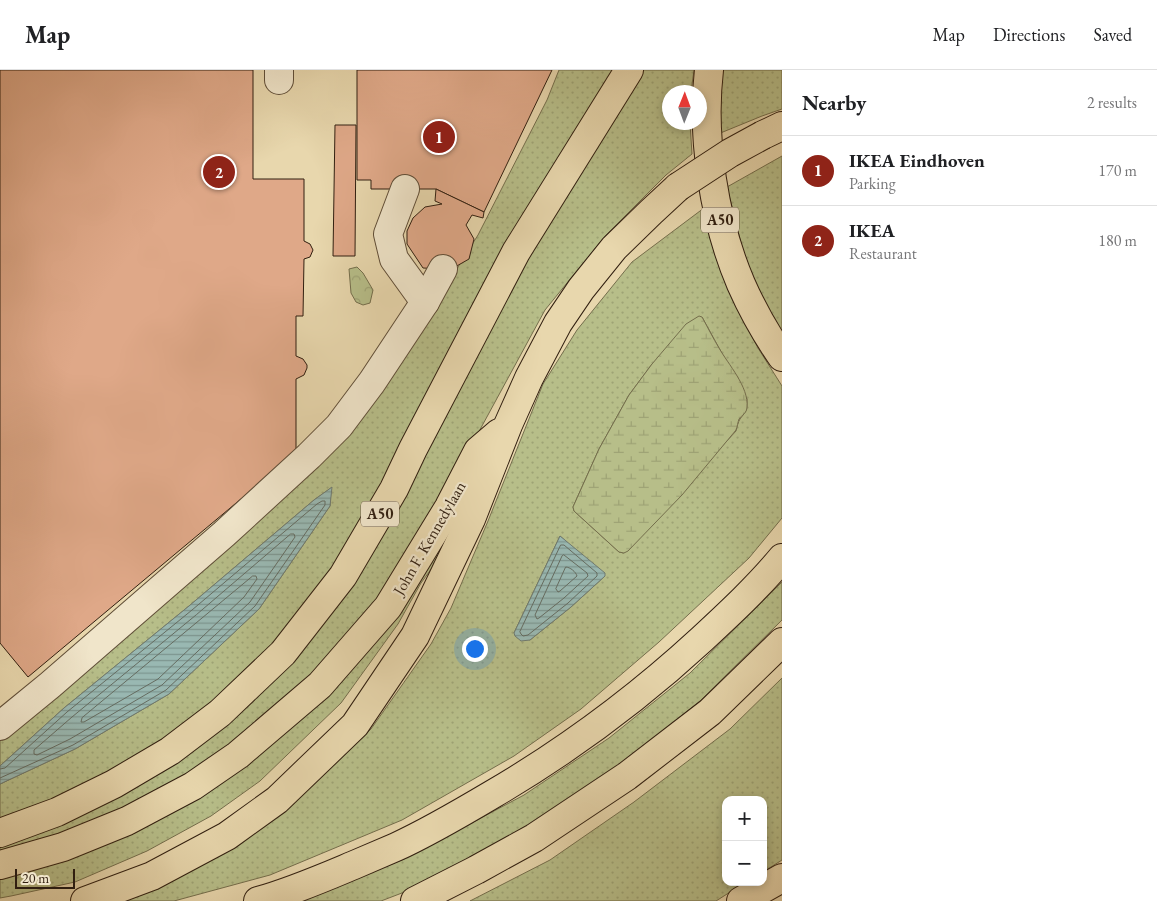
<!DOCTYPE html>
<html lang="en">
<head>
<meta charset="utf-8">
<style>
	:root { --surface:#fff; --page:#f2f2f2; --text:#202124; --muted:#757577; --line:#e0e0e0; --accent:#8f2418 }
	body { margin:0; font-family:"EB Garamond",serif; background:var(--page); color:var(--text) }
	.controls { position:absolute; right:15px; bottom:15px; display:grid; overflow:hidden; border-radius:10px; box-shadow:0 2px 8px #0003 }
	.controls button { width:45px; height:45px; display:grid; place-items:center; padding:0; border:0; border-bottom:1px solid var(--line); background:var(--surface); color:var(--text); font:25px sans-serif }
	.compass { position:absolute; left:662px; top:15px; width:45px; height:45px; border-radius:50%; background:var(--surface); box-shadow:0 2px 8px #0003; rotate:1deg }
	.scale { position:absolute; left:15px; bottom:12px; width:60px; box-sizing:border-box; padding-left:5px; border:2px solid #311f10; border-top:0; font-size:14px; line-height:18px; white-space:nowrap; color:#311f10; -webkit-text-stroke:4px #f0e5ca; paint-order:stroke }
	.you { position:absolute; left:474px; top:578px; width:18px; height:18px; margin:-12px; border:4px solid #fff; border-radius:50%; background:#1a73e8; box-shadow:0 0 0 8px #1a73e833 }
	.badge { display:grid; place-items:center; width:32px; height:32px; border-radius:50%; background:var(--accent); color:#fff; font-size:16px; font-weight:700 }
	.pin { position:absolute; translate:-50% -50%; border:2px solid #fff; box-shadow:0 1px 5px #0006 }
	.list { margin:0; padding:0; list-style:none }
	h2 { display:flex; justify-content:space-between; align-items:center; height:65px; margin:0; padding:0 20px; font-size:21px }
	h2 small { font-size:16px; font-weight:400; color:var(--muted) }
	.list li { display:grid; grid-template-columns:32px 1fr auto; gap:15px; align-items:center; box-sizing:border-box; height:70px; padding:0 20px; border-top:1px solid var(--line) }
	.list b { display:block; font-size:19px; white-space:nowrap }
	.list p { margin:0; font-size:16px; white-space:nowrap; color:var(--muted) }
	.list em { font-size:16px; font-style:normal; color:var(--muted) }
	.map { position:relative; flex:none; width:782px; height:831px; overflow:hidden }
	header { display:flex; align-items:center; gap:30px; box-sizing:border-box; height:70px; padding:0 25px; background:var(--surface); border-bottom:1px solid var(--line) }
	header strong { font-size:24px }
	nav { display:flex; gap:28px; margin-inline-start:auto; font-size:18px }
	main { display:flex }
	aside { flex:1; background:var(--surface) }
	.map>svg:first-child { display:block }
	.grass { fill:url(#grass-dots); stroke:#746e4c; fill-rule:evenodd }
	.wetland { fill:url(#wetland-marsh); stroke:#746e4c }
	.park { fill:url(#park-crowns); stroke:#746e4c }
	.water { fill:url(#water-rules); stroke:#6f7b71 }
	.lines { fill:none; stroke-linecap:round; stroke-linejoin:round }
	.shore { stroke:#656c61; stroke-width:1 }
	.building { fill:#dfa888; stroke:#311f10 }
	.minor-casing { stroke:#5f4d37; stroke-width:30 }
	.highway-casing { stroke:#311f10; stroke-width:30 }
	.minor { stroke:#f0e5ca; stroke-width:28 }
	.highway { stroke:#e8d7ad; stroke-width:28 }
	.highway-bridge-casing { stroke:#311f10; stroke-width:30; stroke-linecap:butt }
	.highway-bridge { stroke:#e8d7ad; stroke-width:28 }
	.labels { text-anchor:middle; stroke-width:4.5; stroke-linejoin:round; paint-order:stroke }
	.shield { fill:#f0e5ca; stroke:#6a5a48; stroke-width:1 }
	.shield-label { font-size:15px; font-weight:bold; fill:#311f10 }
	.street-label { font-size:16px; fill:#311f10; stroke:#f0e5ca }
</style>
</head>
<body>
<header>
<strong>Map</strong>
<nav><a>Map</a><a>Directions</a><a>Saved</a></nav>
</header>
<main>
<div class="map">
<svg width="782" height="831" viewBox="0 0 782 831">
	<defs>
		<pattern id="grass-dots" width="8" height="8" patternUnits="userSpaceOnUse" patternTransform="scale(1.25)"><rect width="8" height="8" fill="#b7be89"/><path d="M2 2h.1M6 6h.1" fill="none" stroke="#9ea375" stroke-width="1.8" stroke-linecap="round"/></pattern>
		<pattern id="wetland-marsh" width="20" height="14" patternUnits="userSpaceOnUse" patternTransform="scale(1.25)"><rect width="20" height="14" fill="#b7be89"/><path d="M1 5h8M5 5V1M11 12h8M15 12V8" fill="none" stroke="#9ea375"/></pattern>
		<pattern id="park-crowns" width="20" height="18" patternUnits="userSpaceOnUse" patternTransform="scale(1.25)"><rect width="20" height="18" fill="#b7be89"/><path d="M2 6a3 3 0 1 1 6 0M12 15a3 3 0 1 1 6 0" fill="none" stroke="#9ea375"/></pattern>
		<pattern id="water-rules" width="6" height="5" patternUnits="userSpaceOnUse" patternTransform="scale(1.25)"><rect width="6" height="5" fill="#99b8b2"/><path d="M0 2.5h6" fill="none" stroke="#7d958f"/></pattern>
	</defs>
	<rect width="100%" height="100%" fill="#e8d7ad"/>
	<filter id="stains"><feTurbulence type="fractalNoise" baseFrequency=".004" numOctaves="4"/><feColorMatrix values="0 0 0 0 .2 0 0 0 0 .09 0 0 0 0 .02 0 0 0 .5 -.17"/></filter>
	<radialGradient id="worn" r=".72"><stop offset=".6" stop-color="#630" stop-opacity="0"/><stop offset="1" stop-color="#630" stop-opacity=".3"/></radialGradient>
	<g class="grass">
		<polygon points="559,0 621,0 389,415 283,575 215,637 111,707 0,755 0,714 75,679 169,624 259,539 330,436 331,418 314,430 189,536 64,638 0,696 0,664 383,317 478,165 547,30"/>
		<polygon points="635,0 694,0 691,22 670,22 670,52 690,53 692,84 666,105 606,165 545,240 476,367 378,533 317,604 240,673 130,741 0,789 0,770 223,647 421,376"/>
		<polygon points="720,0 782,0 782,39 762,46 718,64"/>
		<polygon points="782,86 782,270 750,209 727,117"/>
		<path d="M 704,138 L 729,220 L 758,278 L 782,316 L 782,448 L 749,488 L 659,572 L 581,639 L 514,686 L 402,750 L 270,805 L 174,831 L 117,831 L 284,740 L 371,659 L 431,574 L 451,538 L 488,451 L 543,314 L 577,260 L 632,192 ZM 702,247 L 747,329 C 747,341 747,340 740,349 C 738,352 737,357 736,361 L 624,483 L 619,482 L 574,441 L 573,437 L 599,379 L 629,325 L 652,294 ZM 560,466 L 605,506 L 571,537 L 530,570 L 514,563 Z"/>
		<polygon points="456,447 435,494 421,513 398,554 341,633 260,711 211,746 147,781 75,812 11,826 0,828 0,802 249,687"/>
		<polygon points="782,512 782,550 700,631 616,698 529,756 415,818 381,831 302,831 404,789 524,725 609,668 690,603"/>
		<polygon points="782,608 782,790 763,802 763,730 726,730 726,812 746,812 716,831 470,831 550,790 634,732 730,659"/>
	</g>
	<path class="wetland" d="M 699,246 L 702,247 C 708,258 713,268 719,278 C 728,294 749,317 747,337 C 747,343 742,345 739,349 C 738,352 737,357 736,360 L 682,425 L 628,481 L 624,483 L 619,482 L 574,441 L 573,437 L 599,379 L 629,325 L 652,294 L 686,254 Z"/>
	<polygon class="park" points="357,197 363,203 373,220 370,233 363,235 356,232 351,223 349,199"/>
	<g class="water">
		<polygon points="332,417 330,436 259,539 169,624 75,679 0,714 0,696 64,638 189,536 314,430"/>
		<polygon points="560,466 605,503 605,506 571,537 530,570 521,571 515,566 514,563"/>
	</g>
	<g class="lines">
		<g class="shore">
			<polygon points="291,464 294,464 295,467 250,532 162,615 70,669 37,685 34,684 34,680 72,647 196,545"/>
			<polygon points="561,475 564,475 597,503 597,506 568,533 528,565 523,566 521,564 520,562"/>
			<polygon points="564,485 587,503 588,506 564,528 539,548 537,549 535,545 562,486"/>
			<path d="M 566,497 C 570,497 576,502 577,506 L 560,521 L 558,522 L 556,519 Z"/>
			<polygon points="253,506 256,506 257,509 244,527 158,609 84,652 81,652 82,648"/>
			<polyline points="0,699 5,698 67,642 192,540 317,434 322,431 325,431 325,435 255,536 166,620 73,675 0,708"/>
		</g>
	</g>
	<g class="building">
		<polygon points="0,0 253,0 253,109 304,109 304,171 310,174 313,180 310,187 304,189 303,246 296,246 296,286 303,289 307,295 307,298 304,305 296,309 296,383 28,607 0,573"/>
		<polygon points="357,0 552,0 484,142 436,119 371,119 371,110 357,110"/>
		<polygon points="335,55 356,55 355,186 333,186"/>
		<polygon points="436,119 484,142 483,148 472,145 466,155 474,169 469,189 455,197 443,199 423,198 407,174 407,161 413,148 425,137 442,134 435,131"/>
	</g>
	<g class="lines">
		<defs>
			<g id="minor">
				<polyline points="279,0 279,10"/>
				<polyline points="405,119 388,164 394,189 425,232"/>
				<polyline points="0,656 50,615 224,464 309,386 339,356 372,312 425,232 443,199"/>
			</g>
			<g id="highway">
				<path d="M 709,0 C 701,67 714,151 741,214 C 752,239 766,264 782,287"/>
				<polyline points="763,65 782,56"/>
				<polyline points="0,763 57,742 114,714 170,681 220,643 283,583 343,506 394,419 413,379 516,182 629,0"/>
				<polyline points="0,795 63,777 127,751 193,716 238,685 320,615 388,537 449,437 478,381 499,363"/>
				<polyline points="85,831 152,806 227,766 277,730 355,655 415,566 471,449 508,355 529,308 558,253 581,219 614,178 651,142 678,117"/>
				<path d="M 258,831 C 291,822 323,808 354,795 C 368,789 382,783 396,777 C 429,762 461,743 493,724 C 568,680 638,628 702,569 C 730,543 758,517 782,488"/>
				<polyline points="415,831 476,800 534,768 627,706 710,642 782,572"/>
				<polyline points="741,831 782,808"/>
			</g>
		</defs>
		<use href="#minor" class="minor-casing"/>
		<use href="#highway" class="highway-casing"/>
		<use href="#minor" class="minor"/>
		<use href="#highway" class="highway"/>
		<defs>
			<polyline id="highway-bridge" points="678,117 730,83 763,65"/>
		</defs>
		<use href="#highway-bridge" class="highway-bridge-casing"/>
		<use href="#highway-bridge" class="highway-bridge"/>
	</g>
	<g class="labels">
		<g class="shield">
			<rect x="701" y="137.5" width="38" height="25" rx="4"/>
			<rect x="361" y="431.5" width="38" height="25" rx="4"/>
		</g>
		<g class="shield-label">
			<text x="720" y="155">A50</text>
			<text x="380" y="449">A50</text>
		</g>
		<g class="street-label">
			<text transform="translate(429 468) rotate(-60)" y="6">John F. Kennedylaan</text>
		</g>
	</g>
	<rect width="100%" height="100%" filter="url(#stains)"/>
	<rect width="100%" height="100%" fill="url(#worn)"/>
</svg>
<div class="controls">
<button>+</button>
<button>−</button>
</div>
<svg class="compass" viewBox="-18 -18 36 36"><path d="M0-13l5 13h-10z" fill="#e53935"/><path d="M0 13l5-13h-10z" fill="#757577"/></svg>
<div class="scale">20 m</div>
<div class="you"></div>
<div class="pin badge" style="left:439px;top:67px">1</div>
<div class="pin badge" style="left:219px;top:102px">2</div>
</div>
<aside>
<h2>Nearby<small>2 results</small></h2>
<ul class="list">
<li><span class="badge">1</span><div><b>IKEA Eindhoven</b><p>Parking</p></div><em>170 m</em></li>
<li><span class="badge">2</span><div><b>IKEA</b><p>Restaurant</p></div><em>180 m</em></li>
</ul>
</aside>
</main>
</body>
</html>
